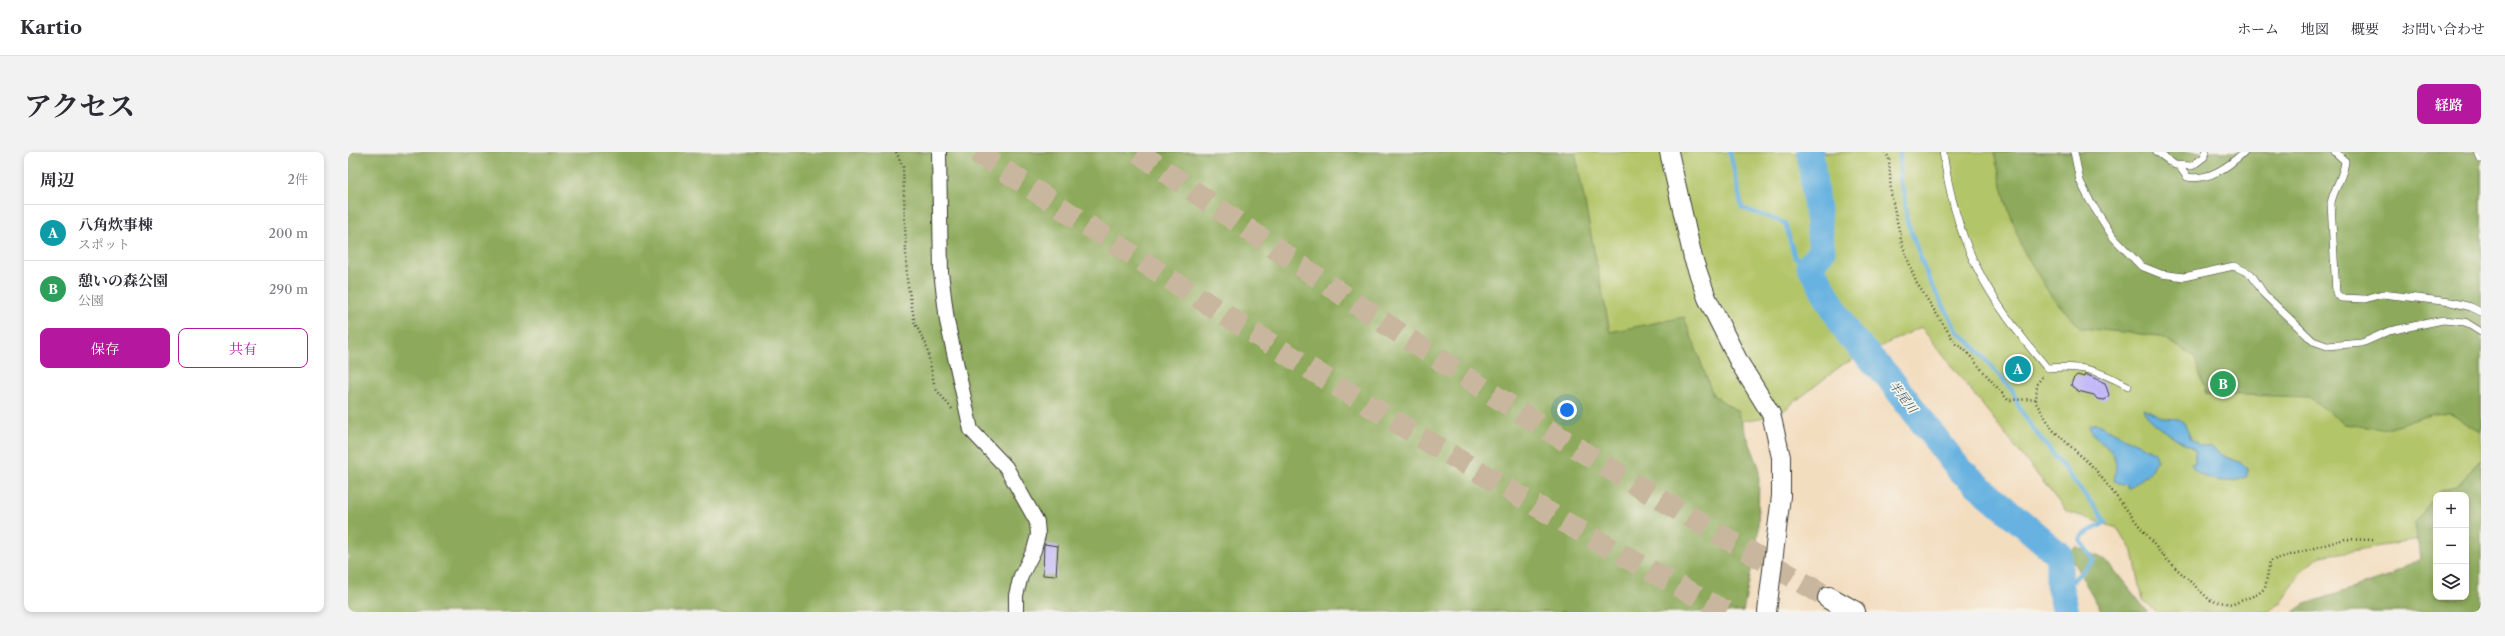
<!DOCTYPE html>
<html lang="ja">
<head>
<meta charset="utf-8">
<style>
	:root { --surface:#fff; --page:#f2f2f3; --text:#2b2b33; --muted:#7c7c81; --line:#e1e1e2; --accent:#b5179e }
	body { margin:0; font-family:"Libre Caslon Text","Noto Serif JP",serif; background:var(--page); color:var(--text) }
	.controls { position:absolute; right:12px; bottom:12px; display:grid; overflow:hidden; border-radius:8px; box-shadow:0 2px 6px #0003 }
	.controls button { width:36px; height:36px; display:grid; place-items:center; padding:0; border:0; border-bottom:1px solid var(--line); background:var(--surface); color:var(--text); font:20px sans-serif }
	.you { position:absolute; left:1219px; top:258px; width:14px; height:14px; margin:-10px; border:3px solid #fff; border-radius:50%; background:#1a73e8; box-shadow:0 0 0 6px #1a73e833 }
	.badge { display:grid; place-items:center; width:26px; height:26px; border-radius:50%; background:var(--accent); color:#fff; font-size:13px; font-weight:700 }
	.pin { position:absolute; translate:-50% -50%; border:2px solid #fff; box-shadow:0 1px 4px #0006 }
	.list { margin:0; padding:0; list-style:none }
	h2 { display:flex; justify-content:space-between; align-items:center; height:52px; margin:0; padding:0 16px; font-size:17px }
	h2 small { font-size:13px; font-weight:400; color:var(--muted) }
	.list li { display:grid; grid-template-columns:26px 1fr auto; gap:12px; align-items:center; box-sizing:border-box; height:56px; padding:0 16px; border-top:1px solid var(--line) }
	.list b { display:block; font-size:15px; white-space:nowrap }
	.list p { margin:0; font-size:13px; white-space:nowrap; color:var(--muted) }
	.list em { font-size:13px; font-style:normal; color:var(--muted) }
	.actions { display:flex; gap:8px; padding:12px 16px }
	.actions a { flex:1; padding:9px 0; border:1px solid var(--accent); border-radius:8px; text-align:center; font-size:14px; color:var(--accent) }
	.actions .main { background:var(--accent); color:#fff }
	.icon { flex:none; width:22px; height:22px; fill:none; stroke:currentColor; stroke-width:2; stroke-linecap:round; stroke-linejoin:round }
	.map { position:relative; flex:none; width:2133px; height:460px; overflow:hidden; border-radius:8px }
	header { display:flex; align-items:center; gap:24px; box-sizing:border-box; height:56px; padding:0 20px; background:var(--surface); border-bottom:1px solid var(--line) }
	header strong { font-size:19px }
	nav { display:flex; gap:22px; margin-inline-start:auto; font-size:14px }
	.intro { display:flex; align-items:center; justify-content:space-between; box-sizing:border-box; height:96px; padding:0 24px }
	h1 { margin:0; font-size:28px }
	.button { padding:10px 18px; border-radius:8px; background:var(--accent); color:#fff; font-size:14px; font-weight:700 }
	main { display:flex; gap:24px; padding:0 24px }
	aside { flex:1; background:var(--surface); border-radius:8px; box-shadow:0 2px 6px #0003 }
	.map>svg:first-child { display:block }
	.green { fill:#b2c568; stroke:#677042 }
	.forest { fill:#8daa5c; stroke:#54633c }
	.water { fill:#68b2e1; stroke:#42677e }
	.lines { fill:none; stroke-linecap:round; stroke-linejoin:round }
	.stream { stroke:#68b2e1; stroke-width:4.5 }
	.river { stroke:#68b2e1; stroke-width:27 }
	.building { fill:#bbb0f9 }
	.motorway-tunnel { stroke:#c8b69e; stroke-width:22; stroke-dasharray:22 11; stroke-linecap:butt }
	.service-casing { stroke:#3c3934; stroke-width:8 }
	.minor-casing { stroke:#3c3934; stroke-width:16 }
	.tertiary-casing { stroke:#3c3934; stroke-width:20 }
	.motorway-casing { stroke:#3c3934; stroke-width:24 }
	.path { stroke:#3c3934; stroke-width:2.5; stroke-dasharray:1 3; stroke-linecap:butt }
	.service { stroke:#fff; stroke-width:7 }
	.minor { stroke:#fff; stroke-width:14 }
	.tertiary { stroke:#fff; stroke-width:18 }
	.motorway { stroke:#fff; stroke-width:22 }
	.labels { text-anchor:middle; stroke-width:3.5; stroke-linejoin:round; paint-order:stroke }
	.water-label { font-size:12px; font-style:italic; fill:#3a586b; stroke:#f7f3e8 }
</style>
</head>
<body>
<header>
<strong>Kartio</strong>
<nav><a>ホーム</a><a>地図</a><a>概要</a><a>お問い合わせ</a></nav>
</header>
<div class="intro"><h1>アクセス</h1><a class="button">経路</a></div>
<main>
<aside>
<h2>周辺<small>2件</small></h2>
<ul class="list">
<li><span class="badge" style="background:#0f9aa8">A</span><div><b>八角炊事棟</b><p>スポット</p></div><em>200 m</em></li>
<li><span class="badge" style="background:#2e9e5b">B</span><div><b>憩いの森公園</b><p>公園</p></div><em>290 m</em></li>
</ul>
<div class="actions"><a class="main">保存</a><a>共有</a></div>
</aside>
<div class="map">
<svg width="2133" height="460" viewBox="0 0 2133 460">
	<rect width="100%" height="100%" fill="#f7f3e8"/>
	<filter id="ink" filterUnits="userSpaceOnUse"><feTurbulence type="fractalNoise" baseFrequency=".025" numOctaves="2"/><feDisplacementMap in="SourceGraphic" scale="8" xChannelSelector="R" yChannelSelector="G"/><feConvolveMatrix kernelMatrix="1 2 1 2 8 2 1 2 1" color-interpolation-filters="sRGB"/></filter>
	<filter id="wash" filterUnits="userSpaceOnUse"><feTurbulence type="fractalNoise" baseFrequency=".012" numOctaves="4" result="noise"/><feDisplacementMap in="SourceGraphic" scale="16" xChannelSelector="R" yChannelSelector="G"/><feGaussianBlur stdDeviation="0.9" result="paint"/><feColorMatrix in="noise" values="0 0 0 0 0 0 0 0 0 0 0 0 0 0 0 0 0 1.4 0 .05"/><feComposite in="paint" operator="in"/></filter>
	<g filter="url(#wash)">
		<rect width="100%" height="100%" fill="#f3ddbf"/>
		<polygon class="green" points="506,0 2133,0 2133,377 2118,343 2088,343 2088,385 1973,404 1955,417 1933,451 1920,460 1809,460 1795,448 1785,400 1769,376 1718,359 1573,175 1494,213 1430,263 1388,270"/>
		<g class="forest">
			<polygon points="0,0 1227,0 1262,180 1336,165 1365,243 1389,259 1411,315 1410,383 1395,460 0,460"/>
			<polygon points="1646,0 2133,0 2133,280 2101,261 2086,262 2034,277 1996,272 1961,245 1858,242 1846,204 1812,184 1733,176 1703,144 1675,98 1658,50"/>
			<polygon points="2133,307 2133,460 1945,460 1955,453 2042,424 2072,406 2067,371 2088,343 2088,445 2118,445 2118,343 2088,343 2092,339 2110,333"/>
			<polygon points="1727,394 1758,408 1800,460 1754,460 1720,401"/>
		</g>
		<g class="water">
			<path d="M 1795,256 L 1816,266 L 1831,267 L 1836,271 L 1843,287 L 1851,293 L 1863,295 L 1875,304 L 1894,311 L 1899,316 L 1899,324 C 1884,334 1851,329 1843,312 L 1847,311 L 1847,298 C 1834,289 1798,271 1795,256 Z"/>
			<path d="M 1748,271 L 1807,301 L 1809,307 L 1800,322 L 1780,337 L 1779,332 L 1774,333 L 1766,328 C 1774,292 1753,300 1741,274 Z"/>
		</g>
		<g class="lines">
			<g class="stream">
				<polyline points="1382,0 1394,56 1437,71 1447,106 1462,113"/>
				<polyline points="1552,0 1552,29 1557,44 1559,69 1581,128 1610,180 1622,190 1664,238 1672,257 1683,274 1758,370 1735,383 1732,389 1746,408 1721,432 1715,448"/>
			</g>
			<polyline class="river" points="1462,0 1474,99 1462,113 1500,182 1541,226 1610,316 1711,403 1711,432 1718,460"/>
		</g>
		<g id="blocks">
			<g class="building">
				<circle cx="1670" cy="216" r="11"/>
				<polygon points="1737,222 1757,231 1761,243 1757,248 1749,247 1746,243 1730,239 1723,233 1725,227 1729,223 1736,225"/>
				<polygon points="696,392 710,394 708,424 695,423"/>
			</g>
		</g>
	</g>
	<g filter="url(#ink)">
		<use href="#blocks" fill-opacity="0" stroke="#3c3934" stroke-width="1"/>
		<g class="lines">
			<g class="motorway-tunnel">
				<path d="M 629,0 C 873,163 1119,321 1378,460"/>
				<path d="M 790,0 C 955,117 1122,232 1295,337 C 1357,374 1419,410 1481,446"/>
			</g>
			<defs>
				<g id="service">
					<path d="M 1595,0 C 1609,96 1638,143 1699,216 C 1733,213 1750,218 1780,234"/>
					<polyline points="1726,0 1732,29 1742,49 1765,85 1793,114 1813,122 1836,125 1886,114 1903,122 1916,142 1965,189 1979,194 2014,191 2041,179 2095,168 2117,170 2133,180"/>
					<polyline points="1809,0 1827,13 1844,14 1856,5 1858,0"/>
					<path d="M 1987,0 L 1997,9 C 1996,24 1986,36 1983,51 L 1988,141 L 1993,146 L 2017,147 L 2034,142 L 2103,150 L 2123,155 L 2133,160"/>
					<polyline points="2130,0 2133,7"/>
					<path d="M 1831,14 L 1839,25 C 1861,29 1880,15 1896,0"/>
				</g>
				<polyline id="minor" points="591,0 593,120 599,169 623,278 658,315 689,370 690,383 686,398 673,424 668,443 668,460"/>
				<polyline id="tertiary" points="1321,0 1345,106 1359,146 1391,210 1423,262 1433,305 1433,344 1419,460"/>
				<polyline id="motorway" points="1481,446 1506,460"/>
			</defs>
			<use href="#service" class="service-casing"/>
			<use href="#minor" class="minor-casing"/>
			<use href="#tertiary" class="tertiary-casing"/>
			<use href="#motorway" class="motorway-casing"/>
			<g class="path">
				<polyline points="548,0 555,15 559,128 567,172 578,192 587,236 604,257"/>
				<polyline points="1537,0 1541,6 1543,42 1554,92 1568,130 1608,192 1616,197 1660,248 1688,247"/>
				<polyline points="1694,225 1689,232 1688,251 1705,278 1746,316 1815,404 1863,449 1885,452 1910,442 1917,436 1922,409 1997,387 2025,388"/>
			</g>
			<use href="#service" class="service"/>
			<use href="#minor" class="minor"/>
			<use href="#tertiary" class="tertiary"/>
			<use href="#motorway" class="motorway"/>
		</g>
	</g>
	<g class="labels">
		<g class="water-label">
			<text transform="translate(1555 245) rotate(53)" y="4">半尾川</text>
		</g>
	</g>
</svg>
<div class="controls">
<button>+</button>
<button>−</button>
<button><svg class="icon" aria-label="layers" viewBox="0 0 24 24"><path d="M12 4l9 5-9 5-9-5zM3 14l9 5 9-5"/></svg></button>
</div>
<div class="you"></div>
<div class="pin badge" style="left:1670px;top:217px;background:#0f9aa8">A</div>
<div class="pin badge" style="left:1875px;top:232px;background:#2e9e5b">B</div>
</div>
</main>
</body>
</html>
